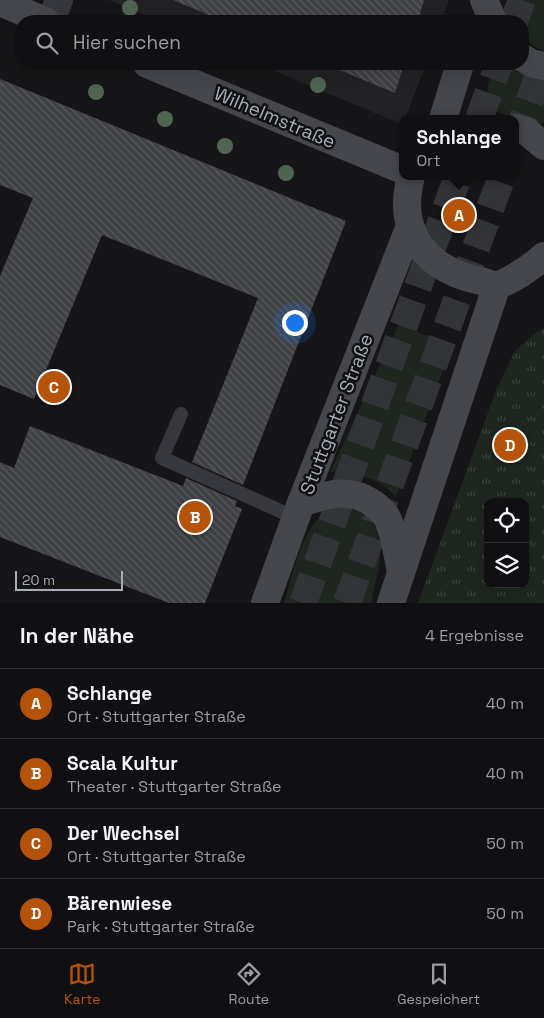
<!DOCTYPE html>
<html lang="de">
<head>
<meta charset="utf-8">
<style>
	:root { --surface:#101012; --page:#19191b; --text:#f1f3f6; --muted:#9c9d9f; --line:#303032; --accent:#b45309 }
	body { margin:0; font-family:"Space Grotesk",sans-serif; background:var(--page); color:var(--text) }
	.controls { position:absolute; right:15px; bottom:15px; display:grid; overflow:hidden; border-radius:10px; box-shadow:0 5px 20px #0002 }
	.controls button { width:45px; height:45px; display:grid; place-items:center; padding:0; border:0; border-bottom:1px solid var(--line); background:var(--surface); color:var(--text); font:25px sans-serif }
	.scale { position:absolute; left:15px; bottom:12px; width:108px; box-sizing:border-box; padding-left:5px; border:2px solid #a8adb8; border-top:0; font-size:14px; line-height:18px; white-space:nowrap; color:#a8adb8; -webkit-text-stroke:4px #111113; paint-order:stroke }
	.you { position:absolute; left:294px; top:322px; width:18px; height:18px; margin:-12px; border:4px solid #fff; border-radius:50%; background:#1a73e8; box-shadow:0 0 0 8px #1a73e833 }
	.badge { display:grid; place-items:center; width:32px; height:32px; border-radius:50%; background:var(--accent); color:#fff; font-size:16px; font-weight:700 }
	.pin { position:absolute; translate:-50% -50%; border:2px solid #fff; box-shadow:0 1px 5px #0006 }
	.popup { position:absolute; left:399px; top:115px; width:120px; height:65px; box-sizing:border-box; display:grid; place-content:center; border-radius:10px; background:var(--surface); filter:drop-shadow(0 1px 4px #0005); font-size:16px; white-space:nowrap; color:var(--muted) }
	.popup b { font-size:19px; color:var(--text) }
	.popup::after { content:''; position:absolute; left:50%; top:100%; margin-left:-10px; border:10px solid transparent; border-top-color:var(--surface) }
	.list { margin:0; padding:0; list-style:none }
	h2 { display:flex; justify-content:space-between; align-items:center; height:65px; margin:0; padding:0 20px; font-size:21px }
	h2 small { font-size:16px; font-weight:400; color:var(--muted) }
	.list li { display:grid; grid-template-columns:32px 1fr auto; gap:15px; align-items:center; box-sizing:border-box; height:70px; padding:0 20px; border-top:1px solid var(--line) }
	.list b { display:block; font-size:19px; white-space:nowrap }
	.list p { margin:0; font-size:16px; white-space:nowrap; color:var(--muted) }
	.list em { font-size:16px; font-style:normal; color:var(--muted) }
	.icon { flex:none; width:28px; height:28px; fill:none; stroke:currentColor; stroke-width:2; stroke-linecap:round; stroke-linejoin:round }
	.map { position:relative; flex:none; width:544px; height:603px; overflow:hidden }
	.search { position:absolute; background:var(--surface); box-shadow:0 5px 20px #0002; left:15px; right:15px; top:15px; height:55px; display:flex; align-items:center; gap:12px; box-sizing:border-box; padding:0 18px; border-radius:20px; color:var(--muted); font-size:19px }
	.sheet { height:345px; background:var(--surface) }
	nav { display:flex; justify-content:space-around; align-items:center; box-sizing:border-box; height:70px; border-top:1px solid var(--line); background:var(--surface); font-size:14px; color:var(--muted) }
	nav a { display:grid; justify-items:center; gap:2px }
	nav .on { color:var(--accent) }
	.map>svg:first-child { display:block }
	.built { fill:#222225 }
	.grass { fill:#1e261f }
	.park { fill:url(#park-tufts); fill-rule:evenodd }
	.building { fill:url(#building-back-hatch) }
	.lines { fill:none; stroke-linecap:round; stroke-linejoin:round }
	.primary-tunnel { stroke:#333438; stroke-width:28; stroke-dasharray:28 14; stroke-linecap:butt }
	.lane { stroke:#37383d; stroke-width:14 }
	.street { stroke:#37383d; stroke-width:28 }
	.secondary { stroke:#45474d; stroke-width:28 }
	.tree { fill:#506452 }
	.labels { text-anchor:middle; stroke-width:5; stroke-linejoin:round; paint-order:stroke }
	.street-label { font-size:19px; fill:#a8adb8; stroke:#111113 }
</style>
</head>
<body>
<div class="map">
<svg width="544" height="603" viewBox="0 0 544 603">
	<defs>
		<pattern id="park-tufts" width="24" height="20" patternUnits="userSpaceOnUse" patternTransform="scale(1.25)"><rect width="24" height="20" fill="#1e261f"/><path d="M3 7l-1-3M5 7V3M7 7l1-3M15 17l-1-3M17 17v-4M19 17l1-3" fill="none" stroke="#3c433d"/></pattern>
		<pattern id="building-back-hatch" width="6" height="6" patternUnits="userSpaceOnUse" patternTransform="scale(1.25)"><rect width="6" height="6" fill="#404145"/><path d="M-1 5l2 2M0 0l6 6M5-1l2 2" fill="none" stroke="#595a5e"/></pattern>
	</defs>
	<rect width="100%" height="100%" fill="#161618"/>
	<g class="built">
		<polygon points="109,0 449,0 441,21 159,21"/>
		<polygon points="258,64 426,64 405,119 403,119 403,125"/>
	</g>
	<g class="grass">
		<path d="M 520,0 L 544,0 L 544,51 C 527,44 523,40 523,21 L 517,21 L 517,9 Z"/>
		<polygon points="496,64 509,64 532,79 544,82 544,121 538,128 486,107 488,84"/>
		<path d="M 399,324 L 452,346 L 396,497 C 378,477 356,472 330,472 Z"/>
		<path d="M 353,510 C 380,518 382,544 379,568 C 377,581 372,591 372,603 L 284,603 C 292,579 300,534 320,518 C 329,511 342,510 353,510 Z"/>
	</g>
	<path class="park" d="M 544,328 L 544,603 L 418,603 L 497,388 L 515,351 L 533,335 ZM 488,502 L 525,502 L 525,584 L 488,584 Z"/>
	<g class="building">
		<polygon points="173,0 424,0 418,21 223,21"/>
		<polygon points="325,64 404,64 395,93"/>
		<polygon points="0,79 346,221 243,485 192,462 258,298 102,235 34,399 0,385 0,276 33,198 0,185"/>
		<polygon points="30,426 183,486 186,478 237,501 235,506 242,509 205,603 169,603 0,537 0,462 14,468"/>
	</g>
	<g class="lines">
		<g class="primary-tunnel">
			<polyline points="514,21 522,0"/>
			<polyline points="479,119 499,64"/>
			<polyline points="515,141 544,62"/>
			<polyline points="303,603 458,176"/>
			<polyline points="347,603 502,176"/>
		</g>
		<polyline class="lane" points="181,414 162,458 296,518"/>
		<polyline class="street" points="51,21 59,0"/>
		<g class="secondary">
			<polyline points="484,0 493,21"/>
			<polyline points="0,2 45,21"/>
			<polyline points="523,58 531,63 544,66"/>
			<polyline points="147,64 403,170"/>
			<polyline points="443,119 460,64"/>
			<polyline points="515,128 526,131 544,146"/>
			<path d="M 411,176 C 407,193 405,208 410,225 C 419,258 450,275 481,281 C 485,282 491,285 496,285 C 507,284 536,264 544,256"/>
			<path d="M 301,503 C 328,494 350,486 375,505 C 380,509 386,514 388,520 C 395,536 398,556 401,573"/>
			<polyline points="265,603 301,503 410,226"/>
			<polyline points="391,603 497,285"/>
		</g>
	</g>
	<g class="tree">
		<circle cx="130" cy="8" r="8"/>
		<circle cx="318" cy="85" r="8"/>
		<circle cx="96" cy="92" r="8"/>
		<circle cx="165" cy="119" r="8"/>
		<circle cx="225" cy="146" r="8"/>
		<circle cx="286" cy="173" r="8"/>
	</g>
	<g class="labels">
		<g class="street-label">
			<text transform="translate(275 117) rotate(23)" y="7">Wilhelmstraße</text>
			<text transform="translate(336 414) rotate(-69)" y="7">Stuttgarter Straße</text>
		</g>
	</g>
</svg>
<div class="controls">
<button><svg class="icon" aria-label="locate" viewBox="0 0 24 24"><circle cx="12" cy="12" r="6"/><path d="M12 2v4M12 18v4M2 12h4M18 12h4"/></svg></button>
<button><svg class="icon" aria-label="layers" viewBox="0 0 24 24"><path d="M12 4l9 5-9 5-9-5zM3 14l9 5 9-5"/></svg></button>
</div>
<div class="scale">20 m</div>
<div class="you"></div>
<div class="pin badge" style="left:459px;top:215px">A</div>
<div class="popup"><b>Schlange</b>Ort</div>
<div class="pin badge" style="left:195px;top:517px">B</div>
<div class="pin badge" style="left:54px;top:387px">C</div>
<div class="pin badge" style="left:510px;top:445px">D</div>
<div class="search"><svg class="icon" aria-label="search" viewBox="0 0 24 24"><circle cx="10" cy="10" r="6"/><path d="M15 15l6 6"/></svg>Hier suchen</div>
</div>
<section class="sheet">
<h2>In der Nähe<small>4 Ergebnisse</small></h2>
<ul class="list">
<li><span class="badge">A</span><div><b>Schlange</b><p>Ort · Stuttgarter Straße</p></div><em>40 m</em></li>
<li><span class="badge">B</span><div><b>Scala Kultur</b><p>Theater · Stuttgarter Straße</p></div><em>40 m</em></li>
<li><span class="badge">C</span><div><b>Der Wechsel</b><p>Ort · Stuttgarter Straße</p></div><em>50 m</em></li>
<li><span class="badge">D</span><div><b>Bärenwiese</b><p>Park · Stuttgarter Straße</p></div><em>50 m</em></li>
</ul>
</section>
<nav>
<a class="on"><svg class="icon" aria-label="map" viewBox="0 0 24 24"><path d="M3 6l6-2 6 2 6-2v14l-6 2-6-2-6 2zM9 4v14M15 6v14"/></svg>Karte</a>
<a><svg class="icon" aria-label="directions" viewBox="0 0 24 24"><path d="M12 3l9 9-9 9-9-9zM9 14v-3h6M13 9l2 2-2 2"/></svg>Route</a>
<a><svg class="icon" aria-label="saved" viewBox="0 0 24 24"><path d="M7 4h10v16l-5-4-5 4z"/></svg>Gespeichert</a>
</nav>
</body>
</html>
